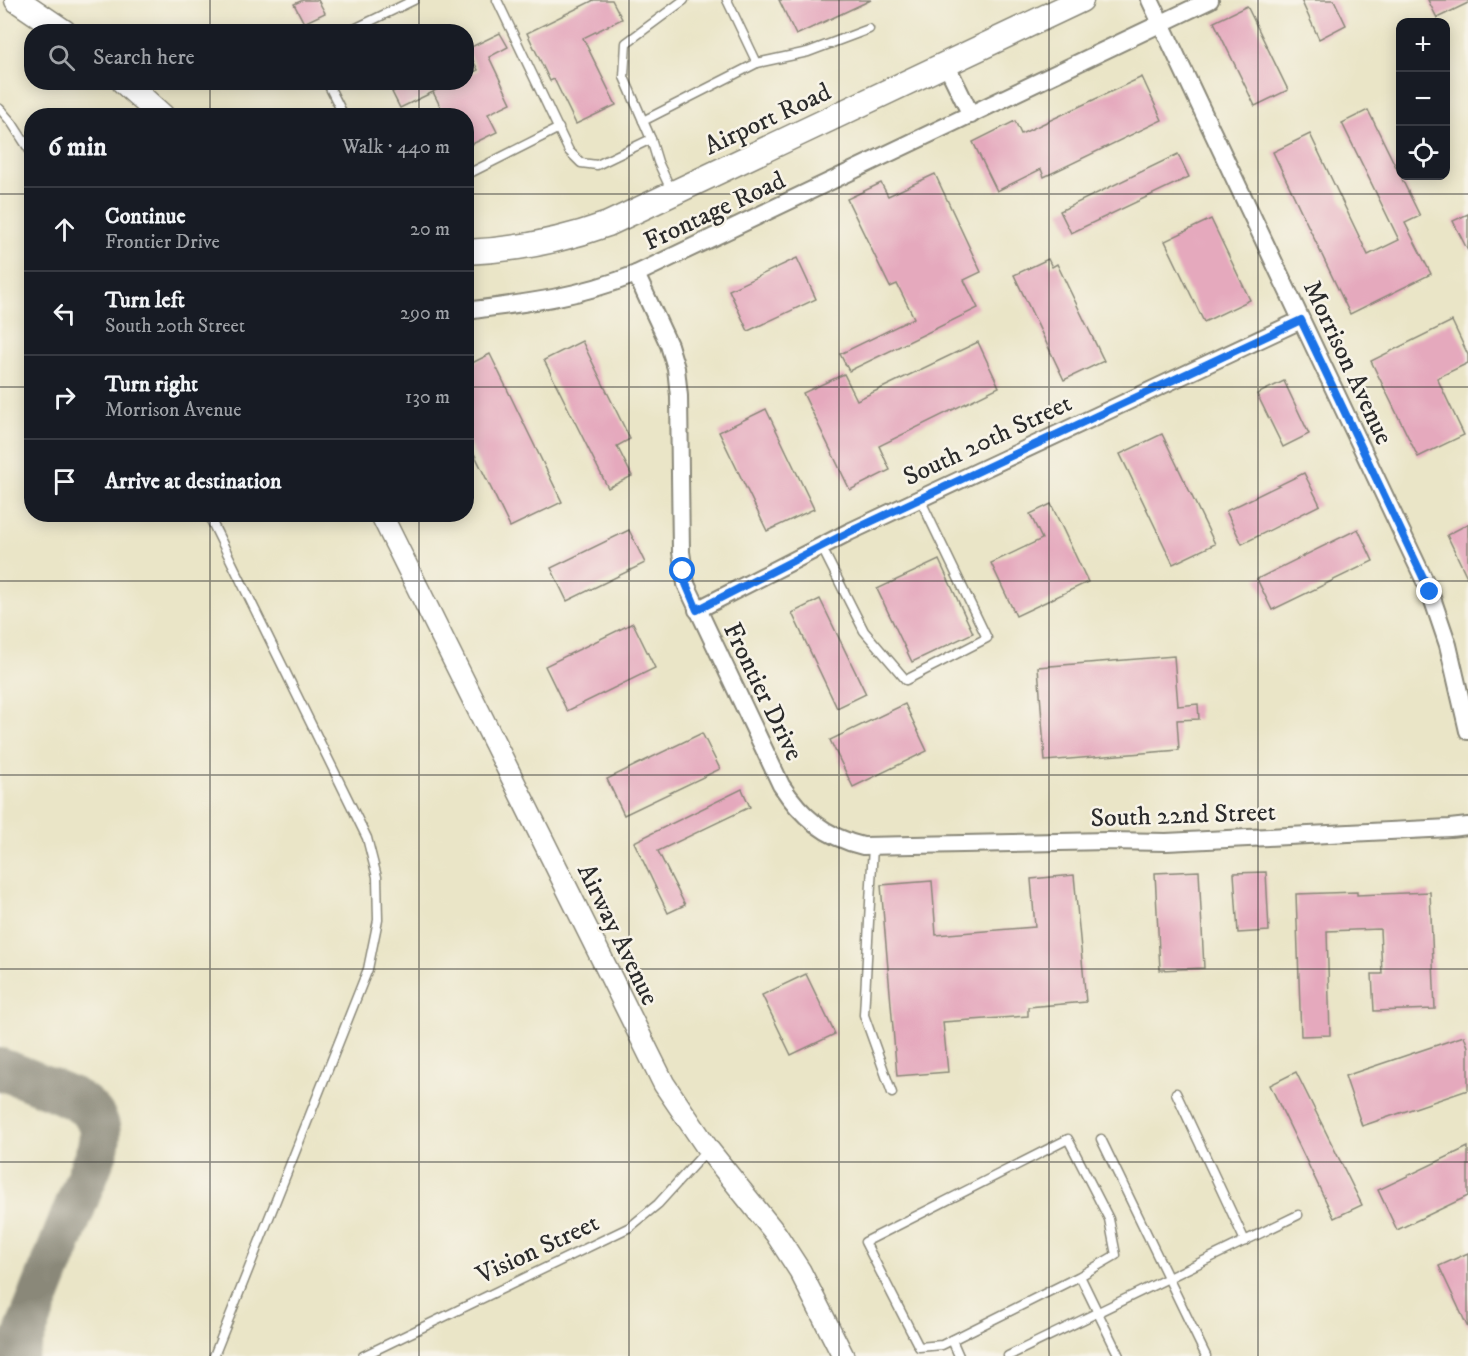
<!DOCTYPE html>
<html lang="en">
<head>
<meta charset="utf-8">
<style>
	:root { --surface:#171b24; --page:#20242c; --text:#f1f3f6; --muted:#9ea1a6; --line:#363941 }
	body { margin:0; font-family:"IM FELL DW Pica",serif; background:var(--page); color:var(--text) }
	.controls { position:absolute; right:18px; top:18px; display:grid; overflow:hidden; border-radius:12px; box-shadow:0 3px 15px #0003 }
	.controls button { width:54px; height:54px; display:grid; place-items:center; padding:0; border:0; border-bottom:2px solid var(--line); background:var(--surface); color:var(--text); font:30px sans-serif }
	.stop { position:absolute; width:18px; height:18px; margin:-14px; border:4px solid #1a73e8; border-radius:50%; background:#fff }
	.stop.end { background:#1a73e8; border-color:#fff; box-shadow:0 2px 6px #0008 }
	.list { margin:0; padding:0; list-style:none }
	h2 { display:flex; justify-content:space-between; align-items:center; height:78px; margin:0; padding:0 24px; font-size:26px }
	h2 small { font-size:20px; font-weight:400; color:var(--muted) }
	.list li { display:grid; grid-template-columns:39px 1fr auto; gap:18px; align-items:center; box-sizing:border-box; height:84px; padding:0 24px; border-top:2px solid var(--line) }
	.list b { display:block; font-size:22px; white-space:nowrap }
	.list p { margin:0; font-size:20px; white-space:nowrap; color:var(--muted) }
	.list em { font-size:20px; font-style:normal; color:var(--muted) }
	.icon { flex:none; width:33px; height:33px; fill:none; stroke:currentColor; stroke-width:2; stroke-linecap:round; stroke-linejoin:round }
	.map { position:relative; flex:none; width:1468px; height:1356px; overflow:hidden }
	.search { position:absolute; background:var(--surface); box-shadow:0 3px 15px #0003; left:24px; top:24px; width:450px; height:66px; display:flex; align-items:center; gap:15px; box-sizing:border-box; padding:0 21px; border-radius:24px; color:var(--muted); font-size:22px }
	.panel { position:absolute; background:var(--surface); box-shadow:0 3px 15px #0003; left:24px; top:108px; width:450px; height:414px; border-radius:24px }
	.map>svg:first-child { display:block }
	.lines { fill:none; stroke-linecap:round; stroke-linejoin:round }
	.taxiway { stroke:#8a8879; stroke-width:42 }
	.building { fill:#e5a9bd }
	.service-casing { stroke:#8a8879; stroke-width:11 }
	.minor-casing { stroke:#8a8879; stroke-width:20 }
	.tertiary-casing { stroke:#8a8879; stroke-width:24 }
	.secondary-casing { stroke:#8a8879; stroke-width:27 }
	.service { stroke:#fff; stroke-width:8 }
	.minor { stroke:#fff; stroke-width:16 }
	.tertiary { stroke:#fff; stroke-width:21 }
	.secondary { stroke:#fff; stroke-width:24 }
	.route { stroke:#1a73e8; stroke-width:8 }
	.grid { fill:none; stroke:#2b2b2b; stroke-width:1.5; stroke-opacity:0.55 }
	.labels { text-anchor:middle; stroke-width:5; stroke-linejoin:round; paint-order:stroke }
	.street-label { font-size:26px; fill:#2b2b2b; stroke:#f7f3e8 }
</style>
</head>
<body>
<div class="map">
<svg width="1468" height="1356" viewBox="0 0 1468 1356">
	<rect width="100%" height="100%" fill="#f7f3e8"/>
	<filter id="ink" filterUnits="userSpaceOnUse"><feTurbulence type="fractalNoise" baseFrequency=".0167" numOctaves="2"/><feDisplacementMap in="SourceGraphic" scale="12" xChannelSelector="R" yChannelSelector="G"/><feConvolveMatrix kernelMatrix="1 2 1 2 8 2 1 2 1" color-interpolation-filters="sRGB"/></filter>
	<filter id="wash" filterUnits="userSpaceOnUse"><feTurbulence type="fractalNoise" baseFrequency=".008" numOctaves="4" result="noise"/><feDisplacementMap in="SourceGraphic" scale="24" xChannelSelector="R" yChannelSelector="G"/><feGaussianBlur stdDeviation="1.35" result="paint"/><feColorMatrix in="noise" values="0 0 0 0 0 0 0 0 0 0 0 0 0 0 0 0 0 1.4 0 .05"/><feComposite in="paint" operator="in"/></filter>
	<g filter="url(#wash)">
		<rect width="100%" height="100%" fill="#eae5c7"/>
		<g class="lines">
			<path class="taxiway" d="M 0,1069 C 15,1074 30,1080 44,1086 C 74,1098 110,1110 97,1151 L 16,1356"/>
		</g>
		<g id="blocks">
			<g class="building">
				<polygon points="303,0 318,0 325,13 304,23 294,4"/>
				<polygon points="594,0 612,0 622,19 583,38 616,105 576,124 554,79 550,81 527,33"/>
				<polygon points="779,0 871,0 796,35"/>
				<polygon points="1301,0 1334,0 1346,25 1319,39"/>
				<polygon points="1428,0 1468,0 1468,3 1437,18"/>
				<polygon points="1247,6 1288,90 1255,106 1214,22"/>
				<polygon points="500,33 508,47 489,57 511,103 488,114 497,132 466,147 466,116 445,116 433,92 400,108 392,92 411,82 430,82 434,91 452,82 466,82 466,76 478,70 467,49"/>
				<polygon points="1142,77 1162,120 1044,177 1041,169 997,191 973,142 1015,121 1021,134"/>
				<polygon points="1368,110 1420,216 1405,223 1431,274 1350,314 1273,152 1310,134 1368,255 1399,240 1342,123"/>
				<polygon points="1178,154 1189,177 1071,233 1060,211"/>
				<polygon points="935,174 981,272 964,280 978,308 849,371 840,354 914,318 897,284 890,287 847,199 881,183 888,196"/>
				<polygon points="1468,214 1468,251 1453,221"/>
				<polygon points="1211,219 1250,300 1204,322 1165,241"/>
				<polygon points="797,258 816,299 748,331 729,290"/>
				<polygon points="1048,259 1052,267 1057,264 1104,361 1064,380 1014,275"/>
				<polygon points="1452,321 1468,355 1468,363 1437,378 1464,435 1418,457 1371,361"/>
				<polygon points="582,341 630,439 617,446 632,476 608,488 544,360"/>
				<polygon points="978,342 999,387 879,446 890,470 850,490 803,393 844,374 857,400"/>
				<polygon points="490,354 562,502 510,527 466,437 466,366"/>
				<polygon points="1284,381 1309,434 1283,447 1257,394"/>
				<polygon points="766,409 814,509 767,531 719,432"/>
				<polygon points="1162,434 1215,544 1173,564 1120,454"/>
				<polygon points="1304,473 1320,505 1242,544 1226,511"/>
				<polygon points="1051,504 1088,582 1016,616 991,563 1042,539 1030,514"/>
				<polygon points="1468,524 1468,579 1447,535"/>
				<polygon points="1358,529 1373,561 1272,610 1257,579"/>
				<polygon points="629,530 645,563 567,601 551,568"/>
				<polygon points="939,560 973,633 912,662 877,589"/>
				<polygon points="820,599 866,694 837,708 792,613"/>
				<polygon points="633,623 655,668 567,711 545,666"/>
				<polygon points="1174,656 1178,706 1198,704 1199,719 1177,720 1179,750 1045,761 1038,667"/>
				<polygon points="905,704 927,751 853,787 830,740"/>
				<polygon points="702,733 720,769 624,815 607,779"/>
				<polygon points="742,789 750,807 658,851 685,905 668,913 634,842"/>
				<polygon points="1199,871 1204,968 1160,970 1155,873"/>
				<polygon points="1266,872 1269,931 1238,933 1234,873"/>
				<polygon points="1074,875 1086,1002 1028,1007 1028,1016 943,1022 948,1072 897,1076 881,885 932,881 936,935 1035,927 1031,879"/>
				<polygon points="1357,892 1357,895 1430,892 1435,1009 1374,1011 1372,974 1382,974 1380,929 1327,931 1330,1035 1301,1036 1296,894"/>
				<polygon points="806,974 835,1034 791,1055 762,995"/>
				<polygon points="1464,1036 1468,1047 1468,1090 1362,1126 1345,1076"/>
				<polygon points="1296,1072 1362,1205 1334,1218 1270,1085"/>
				<polygon points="1468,1147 1468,1196 1397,1230 1378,1190"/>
				<polygon points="1468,1253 1468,1328 1439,1266"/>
			</g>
		</g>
	</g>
	<g filter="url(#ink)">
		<use href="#blocks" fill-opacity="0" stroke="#8a8879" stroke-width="1.5"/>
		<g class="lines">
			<defs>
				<g id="service">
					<polyline points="497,0 569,151 581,163 597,165 651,139"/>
					<polyline points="348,32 414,0"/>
					<polyline points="757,63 808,52 869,29"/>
					<polyline points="327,82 344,116"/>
					<polyline points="0,109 12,123 32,154"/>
					<polyline points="643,121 757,63 727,0"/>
					<polyline points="466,175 559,128"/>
					<polyline points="672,192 658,162 651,139 624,77 626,43 684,0"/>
					<polyline points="208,514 367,838 377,877 378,920 368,969 214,1356"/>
					<polyline points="821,546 864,631 906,680 987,638 920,499"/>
					<polyline points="873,846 864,1015 892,1093"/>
					<polyline points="1176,1093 1245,1241"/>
					<polyline points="1101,1139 1206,1356"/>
					<polyline points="1080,1276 942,1345 919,1347 865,1242 1068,1139 1109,1219 1116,1255 1080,1276 1119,1356"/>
					<polyline points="952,1340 959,1356"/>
					<polyline points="363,1356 630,1227 658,1204 708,1149"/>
					<polyline points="1008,1356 1298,1215"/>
				</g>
				<g id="minor">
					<polyline points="1150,0 1430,592 1448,645 1468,731"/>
					<polyline points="946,64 971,115"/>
					<path d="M 636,274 L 669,345 L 676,368 L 679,396 L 681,552 L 686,584 L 781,785 C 801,816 825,837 863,846 L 1108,841 L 1166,842 L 1450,828 L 1468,826"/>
					<path d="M 466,311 C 527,303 578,297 636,274 L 1210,0"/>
					<polyline points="697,610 849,532 1301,320"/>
				</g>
				<polyline id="tertiary" points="381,514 664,1084 708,1149 776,1234 800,1271 843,1356"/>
				<g id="secondary">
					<polyline points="17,0 64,32"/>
					<polyline points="124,82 162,116"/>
					<path d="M 466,252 C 516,250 561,241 608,224 L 1081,0"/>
				</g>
			</defs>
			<use href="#service" class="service-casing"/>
			<use href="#minor" class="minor-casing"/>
			<use href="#tertiary" class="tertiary-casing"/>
			<use href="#secondary" class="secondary-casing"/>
			<use href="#service" class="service"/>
			<use href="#minor" class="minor"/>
			<use href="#tertiary" class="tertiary"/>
			<use href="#secondary" class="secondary"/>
		</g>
	</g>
	<g class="lines" filter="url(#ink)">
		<polyline class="route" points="683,571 686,584 697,610 849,532 1301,320 1430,592"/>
	</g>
	<path class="grid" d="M 210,0 L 210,32M 419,0 L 419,32M 629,0 L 629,1356M 839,0 L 839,1356M 1049,0 L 1049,1356M 1258,0 L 1258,1356M 210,82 L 210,116M 419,82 L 419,116M 0,194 L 32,194M 466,194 L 1468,194M 0,387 L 32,387M 466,387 L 1468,387M 210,514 L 210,1356M 419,514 L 419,1356M 0,581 L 1468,581M 0,775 L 1468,775M 0,969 L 1468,969M 0,1162 L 1468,1162"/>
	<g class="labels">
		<g class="street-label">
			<text transform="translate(767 118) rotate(-25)" y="9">Airport Road</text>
			<text transform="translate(714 210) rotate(-25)" y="9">Frontage Road</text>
			<text transform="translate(1349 362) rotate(65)" y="9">Morrison Avenue</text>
			<text transform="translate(987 439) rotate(-25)" y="9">South 20th Street</text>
			<text transform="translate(764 691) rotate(64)" y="9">Frontier Drive</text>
			<text transform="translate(1183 814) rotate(-2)" y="9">South 22nd Street</text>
			<text transform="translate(619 934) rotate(64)" y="9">Airway Avenue</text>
			<text transform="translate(537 1248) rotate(-25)" y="9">Vision Street</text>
		</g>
	</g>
</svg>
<div class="controls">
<button>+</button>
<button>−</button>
<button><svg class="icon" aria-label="locate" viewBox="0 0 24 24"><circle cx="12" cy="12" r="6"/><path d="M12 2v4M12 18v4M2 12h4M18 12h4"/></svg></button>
</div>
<div class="stop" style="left:683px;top:571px"></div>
<div class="stop end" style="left:1430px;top:592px"></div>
<div class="search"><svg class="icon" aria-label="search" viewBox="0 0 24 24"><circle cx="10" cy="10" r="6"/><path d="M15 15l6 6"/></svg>Search here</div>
<section class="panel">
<h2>6 min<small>Walk · 440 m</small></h2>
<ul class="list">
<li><svg class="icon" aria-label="ahead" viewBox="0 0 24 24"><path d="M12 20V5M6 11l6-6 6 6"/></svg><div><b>Continue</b><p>Frontier Drive</p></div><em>20 m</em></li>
<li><svg class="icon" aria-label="left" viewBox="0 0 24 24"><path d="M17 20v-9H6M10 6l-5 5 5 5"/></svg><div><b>Turn left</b><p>South 20th Street</p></div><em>290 m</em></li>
<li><svg class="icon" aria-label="right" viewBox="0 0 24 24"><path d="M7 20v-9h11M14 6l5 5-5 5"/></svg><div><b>Turn right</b><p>Morrison Avenue</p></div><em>130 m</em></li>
<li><svg class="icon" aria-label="arrive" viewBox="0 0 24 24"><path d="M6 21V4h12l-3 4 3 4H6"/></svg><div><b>Arrive at destination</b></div></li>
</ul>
</section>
</div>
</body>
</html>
